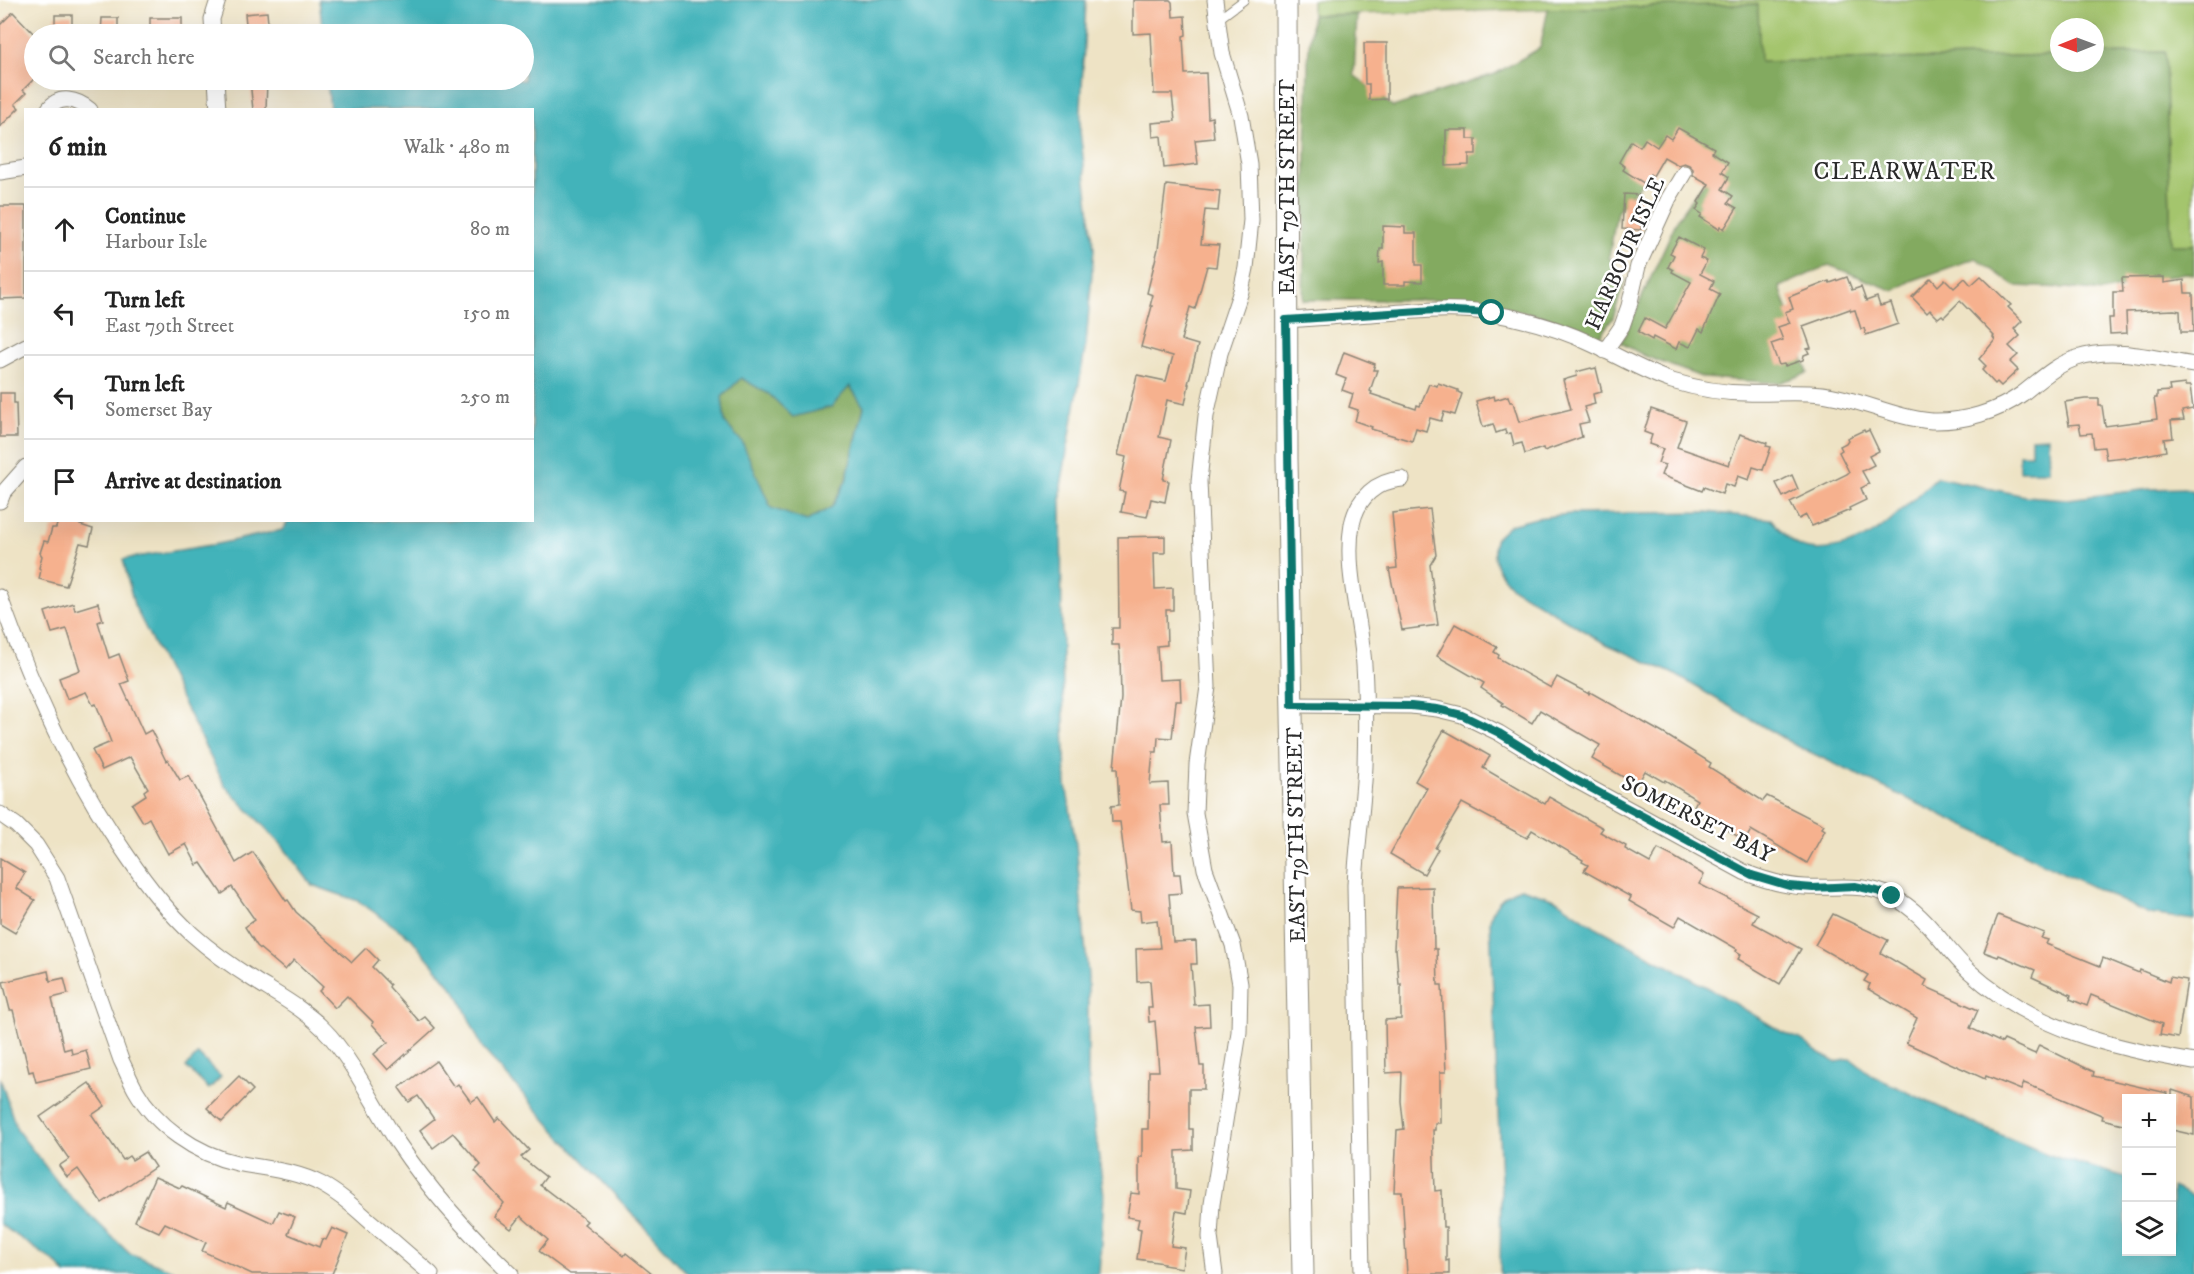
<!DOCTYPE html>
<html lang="en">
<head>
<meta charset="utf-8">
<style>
	:root { --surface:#fff; --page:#f6f6f6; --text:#222; --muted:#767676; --line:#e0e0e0 }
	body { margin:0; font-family:"IM FELL DW Pica",serif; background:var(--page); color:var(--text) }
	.controls { position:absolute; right:18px; bottom:18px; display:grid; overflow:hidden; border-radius:0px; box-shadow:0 6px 24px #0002 }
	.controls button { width:54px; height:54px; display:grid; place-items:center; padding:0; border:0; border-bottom:2px solid var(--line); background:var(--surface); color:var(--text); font:30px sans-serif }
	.compass { position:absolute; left:2050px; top:18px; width:54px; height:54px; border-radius:50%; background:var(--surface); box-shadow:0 6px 24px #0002; rotate:269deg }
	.stop { position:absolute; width:18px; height:18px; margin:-14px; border:4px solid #0f766e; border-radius:50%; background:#fff }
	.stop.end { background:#0f766e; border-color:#fff; box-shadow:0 2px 6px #0008 }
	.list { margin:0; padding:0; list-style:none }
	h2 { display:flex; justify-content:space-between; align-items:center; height:78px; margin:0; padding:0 24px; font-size:26px }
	h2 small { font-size:20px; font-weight:400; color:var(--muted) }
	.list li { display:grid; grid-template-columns:39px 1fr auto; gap:18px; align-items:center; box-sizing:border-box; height:84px; padding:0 24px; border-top:2px solid var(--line) }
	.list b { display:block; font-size:22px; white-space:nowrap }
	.list p { margin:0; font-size:20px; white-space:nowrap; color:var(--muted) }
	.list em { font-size:20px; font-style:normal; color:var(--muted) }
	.icon { flex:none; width:33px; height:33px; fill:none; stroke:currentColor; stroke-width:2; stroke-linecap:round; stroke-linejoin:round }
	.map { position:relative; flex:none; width:2194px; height:1274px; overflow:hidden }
	.search { position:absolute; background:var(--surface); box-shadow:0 6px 24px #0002; left:24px; top:24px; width:510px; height:66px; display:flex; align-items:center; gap:15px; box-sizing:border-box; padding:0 21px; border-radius:33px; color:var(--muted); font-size:22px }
	.panel { position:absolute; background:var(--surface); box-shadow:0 6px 24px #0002; left:24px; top:108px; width:510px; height:414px; border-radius:0px }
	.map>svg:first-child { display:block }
	.green { fill:#a4c56d; stroke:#68784c; stroke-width:1.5 }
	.forest { fill:#83aa60; stroke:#576a46; stroke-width:1.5 }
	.water { fill:#43b3ba; stroke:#376f72; stroke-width:1.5; fill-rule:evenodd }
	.building { fill:#f6b18e }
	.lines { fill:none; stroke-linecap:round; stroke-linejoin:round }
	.lane-casing { stroke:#8c8778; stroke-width:10 }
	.street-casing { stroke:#8c8778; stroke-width:17 }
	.secondary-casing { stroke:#8c8778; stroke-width:23 }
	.lane { stroke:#fff; stroke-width:8 }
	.street { stroke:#fff; stroke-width:15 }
	.secondary { stroke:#fff; stroke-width:21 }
	.route { stroke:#0f766e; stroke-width:8 }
	.labels { text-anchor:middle; stroke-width:5; stroke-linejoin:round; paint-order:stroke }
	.street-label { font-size:22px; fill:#2b2b2b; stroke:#fff }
	.neighbourhood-label { font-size:24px; letter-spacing:1.5px; fill:#2b2b2b; stroke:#fff }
</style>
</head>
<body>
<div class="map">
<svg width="2194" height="1274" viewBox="0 0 2194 1274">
	<rect width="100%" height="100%" fill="#fff"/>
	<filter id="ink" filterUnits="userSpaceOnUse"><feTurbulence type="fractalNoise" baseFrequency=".0167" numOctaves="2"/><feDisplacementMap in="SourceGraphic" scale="12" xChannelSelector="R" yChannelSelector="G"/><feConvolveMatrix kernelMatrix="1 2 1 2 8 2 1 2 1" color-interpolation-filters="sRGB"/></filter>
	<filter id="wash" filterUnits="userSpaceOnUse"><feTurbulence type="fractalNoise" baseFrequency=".008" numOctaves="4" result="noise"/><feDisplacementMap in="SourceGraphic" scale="24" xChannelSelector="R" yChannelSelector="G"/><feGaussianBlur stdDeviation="1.35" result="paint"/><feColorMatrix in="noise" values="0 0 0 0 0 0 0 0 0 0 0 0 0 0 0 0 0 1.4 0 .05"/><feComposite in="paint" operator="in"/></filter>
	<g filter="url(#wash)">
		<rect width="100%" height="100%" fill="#eee3c5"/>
		<polygon class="green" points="1312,0 2194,0 2194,245 2171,246 2165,52 2095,54 2095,27 2059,27 2059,55 1759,62 1757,4 1312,15"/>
		<g class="forest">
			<polygon points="1758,4 1760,62 2059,55 2059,63 2095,63 2095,54 2165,52 2171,245 2194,245 2194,274 2184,273 2102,292 2067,288 2015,286 1976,258 1911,281 1894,291 1829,265 1780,287 1808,373 1779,383 1704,378 1645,356 1621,343 1678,218 1713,170 1678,141 1617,211 1609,257 1625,280 1613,318 1596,341 1550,318 1470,300 1303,300 1308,59 1312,15 1357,15 1354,75 1393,107 1495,74 1540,48 1548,9"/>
			<polygon points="741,378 769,394 793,417 831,407 849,385 864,406 846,480 832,507 807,521 771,508 742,442 725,423 722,397"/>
		</g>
		<g class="water">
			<path d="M 319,0 L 1086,0 L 1080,131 L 1094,249 L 1086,344 L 1061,486 L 1062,656 L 1066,785 L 1076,844 L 1088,976 L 1088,1075 L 1104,1195 L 1099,1274 L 688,1274 L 554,1129 L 483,1049 L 457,993 L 411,938 L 358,901 L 312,885 L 281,844 L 225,786 L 134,605 L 123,559 L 217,544 L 282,530 L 289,521 L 532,520 L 532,110 L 330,109 L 327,80 L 524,80 L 524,34 L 323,34 ZM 741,378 L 769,394 L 793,417 L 831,407 L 850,386 L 864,407 L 846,481 L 832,507 L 807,521 L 771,508 L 742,442 L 725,423 L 722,397 Z"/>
			<polygon points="2048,437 2049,471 2019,471 2019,454 2031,454 2031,438"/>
			<path d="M 1937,477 L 2025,496 L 2067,499 L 2150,489 L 2185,488 L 2194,491 L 2194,920 L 2149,914 L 1793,744 L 1676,675 L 1604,643 L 1513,588 C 1497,571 1491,562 1495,539 L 1510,525 L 1536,518 L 1570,514 L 1707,512 L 1771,519 C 1780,530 1789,541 1802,547 C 1822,555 1861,543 1878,530 C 1899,515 1917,494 1937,477 Z"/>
			<path d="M 1521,888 L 1555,899 L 1596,927 L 1716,992 L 1782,1032 L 1802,1040 L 1820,1054 L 1836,1062 L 1851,1059 L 1873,1076 L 1982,1127 L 2052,1156 L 2126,1177 L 2126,1252 L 2172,1252 L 2172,1187 L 2194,1197 L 2194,1274 L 1500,1274 L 1501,1182 L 1490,921 C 1492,904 1505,893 1521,888 Z"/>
			<polygon points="198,1054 221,1077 209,1089 186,1067"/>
			<polygon points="0,1078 17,1130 63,1189 129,1253 183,1274 66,1274 56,1263 0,1224"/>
		</g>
		<g id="blocks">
			<g class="building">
				<polygon points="1133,0 1170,0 1172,2 1173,17 1185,16 1186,35 1183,36 1185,74 1206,73 1208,118 1212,117 1214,138 1195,140 1198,164 1164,168 1161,136 1153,137 1152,123 1175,121 1172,94 1154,94 1151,33 1133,34"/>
				<polygon points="13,12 34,34 34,79 23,90 26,93 15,104 19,108 0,127 0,25"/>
				<polygon points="267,12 269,34 247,34 245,14"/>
				<rect x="55" y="15" width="17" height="19"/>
				<polygon points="102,18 118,18 118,34 101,34"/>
				<rect x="150" y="18" width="32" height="16"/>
				<polygon points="1364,43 1387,43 1387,99 1369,100 1369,84 1365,84"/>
				<polygon points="250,80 267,80 266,110 253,110"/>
				<polygon points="1678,128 1714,148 1712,152 1728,162 1722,172 1729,177 1722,189 1733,196 1728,203 1737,208 1724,229 1720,226 1719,229 1700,217 1702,214 1696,210 1700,204 1698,202 1709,184 1693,175 1693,169 1689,165 1684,163 1678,165 1664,157 1653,176 1650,174 1645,184 1623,170 1625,167 1619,162 1631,141 1640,147 1645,139 1657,147 1665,135 1671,139"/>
				<polygon points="1446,130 1468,130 1468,139 1476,139 1476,154 1469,154 1469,165 1446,166"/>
				<polygon points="1166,185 1220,191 1218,211 1205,210 1201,244 1219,245 1216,267 1207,266 1195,309 1190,307 1181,340 1198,345 1188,384 1189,384 1185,404 1167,400 1159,437 1171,440 1163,480 1169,481 1165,502 1151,499 1147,517 1121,512 1125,492 1119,491 1126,457 1118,455 1137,375 1166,381 1173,356 1141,347 1152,306 1150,306 1153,295 1147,293 1158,249"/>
				<polygon points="1624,194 1640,195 1639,214 1642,214 1641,230 1622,229"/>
				<polygon points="0,206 26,206 26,298 0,299"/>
				<polygon points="1383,226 1405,227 1405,233 1416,233 1416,265 1422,265 1422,282 1405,281 1405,285 1383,285 1383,262 1379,263 1380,249 1383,249"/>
				<polygon points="1679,237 1704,250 1700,258 1707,261 1700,274 1714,281 1710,289 1720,294 1703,332 1699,329 1690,347 1679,342 1676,349 1653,337 1652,340 1638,332 1645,318 1665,329 1691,282 1672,272 1673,270 1668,267 1674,255 1670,253"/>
				<polygon points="1981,276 2011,305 2008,307 2022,321 2014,329 2020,336 2009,346 2018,355 2010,362 2018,370 2001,386 1997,382 1995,384 1982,370 1986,366 1979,359 1995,340 1993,337 1994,336 1963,304 1960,301 1944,317 1942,315 1938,318 1930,310 1927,313 1912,297 1931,278 1938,286 1945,279 1954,288 1965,278 1971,285"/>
				<polygon points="1847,277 1852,290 1861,287 1866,301 1877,297 1880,306 1891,303 1898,324 1866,335 1864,328 1861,329 1855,310 1851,311 1850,309 1803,326 1811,348 1807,349 1809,353 1804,355 1803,360 1785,366 1784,364 1779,365 1771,344 1783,340 1778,327 1790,323 1785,312 1793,309 1789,297 1829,281 1830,283"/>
				<polygon points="2164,277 2164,283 2184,280 2185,293 2193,293 2194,332 2181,332 2180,311 2174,310 2126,312 2127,333 2110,334 2109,318 2113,318 2113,292 2123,292 2122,278"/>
				<polygon points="1344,352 1375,364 1373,370 1377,370 1370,391 1372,392 1371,394 1416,409 1417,405 1420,406 1429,384 1437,386 1438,383 1458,390 1458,392 1462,394 1455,415 1444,412 1441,421 1430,418 1426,431 1416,428 1412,441 1371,429 1372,427 1355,421 1358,410 1349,407 1353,394 1342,390 1346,379 1336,375"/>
				<polygon points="1591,368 1592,369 1596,368 1602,392 1593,394 1595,404 1584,407 1589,422 1579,424 1582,437 1544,451 1543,448 1525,454 1522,443 1514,445 1511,433 1506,434 1505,430 1496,433 1493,424 1483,427 1476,401 1494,396 1495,400 1508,396 1510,402 1513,402 1519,422 1571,409 1563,380 1577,376 1576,372"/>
				<polygon points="2185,384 2185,386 2190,386 2193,409 2182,411 2184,420 2171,421 2173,438 2164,439 2166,451 2125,459 2125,457 2106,459 2104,447 2094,448 2092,433 2081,434 2079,424 2069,425 2065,402 2085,399 2099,399 2099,406 2102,406 2105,426 2157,419 2154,398 2157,398 2157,392 2170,391 2169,386"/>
				<polygon points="0,393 14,393 14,403 16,403 17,437 0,437"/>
				<polygon points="1651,409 1686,421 1677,447 1729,465 1740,434 1767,443 1766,446 1771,447 1763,470 1753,467 1749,480 1738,476 1734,487 1725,484 1722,494 1704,487 1702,491 1661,475 1665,465 1658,463 1663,449 1649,444 1652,435 1644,432"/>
				<polygon points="1864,430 1865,432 1869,430 1879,451 1869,456 1874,465 1862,471 1869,484 1861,488 1866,500 1849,508 1850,510 1812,526 1806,515 1799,519 1790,502 1847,474 1849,472 1839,452 1842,450 1840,446 1846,443 1848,440 1847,438"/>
				<polygon points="1792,475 1798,489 1783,497 1776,483"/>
				<polygon points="1430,509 1436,555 1430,565 1438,625 1402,630 1389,569 1397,568 1392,513"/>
				<polygon points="58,520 85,520 80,525 93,529 89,545 80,543 66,586 39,579 41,570 39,568 42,556 40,553 44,541 48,542 52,528 56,528"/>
				<polygon points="1165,536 1165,553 1154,553 1155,589 1173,588 1173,610 1166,610 1167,645 1157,646 1159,680 1180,679 1181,701 1176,701 1172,738 1158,737 1157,752 1153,752 1150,784 1168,783 1169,805 1160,805 1163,842 1172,841 1174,874 1180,874 1182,893 1169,894 1173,942 1196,941 1197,964 1191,964 1194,1005 1209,1004 1210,1026 1196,1027 1200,1066 1204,1066 1204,1089 1189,1089 1189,1129 1193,1129 1193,1150 1176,1151 1176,1189 1190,1191 1187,1213 1176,1211 1171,1246 1185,1248 1182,1268 1163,1265 1164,1263 1137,1259 1141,1229 1137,1228 1139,1219 1127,1217 1131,1193 1139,1194 1139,1157 1142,1157 1142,1129 1148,1129 1149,1071 1159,1071 1155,1021 1149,1022 1148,1008 1152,1008 1150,981 1137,982 1136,949 1160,948 1157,920 1141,922 1140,911 1131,910 1120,822 1112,822 1111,806 1119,805 1117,768 1114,768 1121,698 1120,657 1119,645 1112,645 1112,628 1119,628 1118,537"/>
				<polygon points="73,603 75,610 98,603 103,620 98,622 109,658 119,654 129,681 121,684 144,734 151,730 166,761 168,760 180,780 189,776 236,863 253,852 286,901 288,900 296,912 352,962 366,948 378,960 372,967 390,985 389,987 419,1021 425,1017 435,1028 388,1070 374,1054 388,1042 372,1024 373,1022 347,996 335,1008 319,991 323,987 294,960 285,970 257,946 245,927 255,920 232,887 222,894 201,863 197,865 186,844 168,854 149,818 143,822 132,804 146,795 144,791 148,788 130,757 102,770 92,750 111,742 96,704 93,705 86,692 67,699 59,678 80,670 67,629 52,633 45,612"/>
				<polygon points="1455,624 1497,647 1494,652 1499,655 1498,658 1551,688 1557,677 1589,694 1590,692 1666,735 1711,763 1709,767 1763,801 1767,796 1824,825 1822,828 1825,830 1807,863 1751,830 1745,841 1729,831 1731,828 1704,814 1705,812 1694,806 1697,800 1665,780 1664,782 1645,771 1637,785 1606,767 1592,759 1600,745 1540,710 1532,723 1502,705 1503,703 1481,688 1484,683 1437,656"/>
				<polygon points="1444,730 1490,756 1483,768 1545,804 1549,797 1603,828 1600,832 1626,846 1625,849 1650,863 1658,849 1674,857 1704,875 1699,884 1758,914 1753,923 1801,949 1780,984 1738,959 1741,954 1736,951 1737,949 1680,916 1674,927 1629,901 1631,897 1584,871 1588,865 1582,862 1583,860 1532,830 1527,838 1462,803 1435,848 1438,849 1424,874 1390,854 1427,788 1415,781"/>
				<polygon points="0,858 25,873 16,888 35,900 15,933 0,924"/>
				<polygon points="1433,887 1434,949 1437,949 1438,985 1442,985 1446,1072 1440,1072 1440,1123 1435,1123 1435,1130 1433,1130 1435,1191 1442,1190 1443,1227 1446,1227 1446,1261 1449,1260 1449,1274 1407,1274 1402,1192 1394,1192 1397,1130 1404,1129 1401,1101 1402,1072 1386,1073 1385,1020 1401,1019 1401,984 1399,985 1396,949 1394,949 1397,888"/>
				<polygon points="1833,914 1888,940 1881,953 1927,980 1924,986 1978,1010 1970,1028 2002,1043 2004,1040 2035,1054 2039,1045 2094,1072 2093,1076 2167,1093 2166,1098 2127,1098 2127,1125 2102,1119 2103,1116 2099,1114 2024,1083 2021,1090 1986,1076 1985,1079 1906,1043 1917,1018 1868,989 1870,984 1864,981 1868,975 1815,945"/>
				<polygon points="1998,915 2044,933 2041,938 2048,940 2046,944 2100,966 2103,958 2139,973 2140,970 2169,982 2170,977 2187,980 2178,1038 2160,1035 2162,1024 2091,995 2087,1006 2070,999 2071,995 2032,977 2035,970 1999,955 1998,957 1984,952"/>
				<polygon points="48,971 50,981 64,978 68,994 52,998 64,1050 71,1048 72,1054 86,1050 91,1069 36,1082 33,1071 29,1072 24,1051 23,1051 13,1010 10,1010 3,982"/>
				<polygon points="436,1061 454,1087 458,1084 471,1102 478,1097 495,1122 499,1118 529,1150 521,1157 546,1177 540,1185 587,1221 584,1224 624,1256 626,1253 652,1274 570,1274 539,1251 548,1240 521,1216 511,1229 494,1216 504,1203 475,1171 481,1165 453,1133 433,1148 420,1130 434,1119 418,1096 409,1102 399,1088"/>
				<polygon points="239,1076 253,1090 222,1122 207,1108"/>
				<polygon points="89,1083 105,1106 92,1115 123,1160 129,1156 132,1160 145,1152 155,1167 102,1203 78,1169 67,1177 59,1166 69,1159 40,1117"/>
				<polygon points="2172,1090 2194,1097 2194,1135 2172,1130"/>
				<polygon points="155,1177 180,1188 182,1186 226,1207 228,1202 273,1223 279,1211 295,1217 288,1234 319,1247 322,1239 326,1240 332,1228 348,1235 332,1274 252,1274 202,1251 206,1242 165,1223 159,1232 135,1221"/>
			</g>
		</g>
	</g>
	<g filter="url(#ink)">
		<use href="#blocks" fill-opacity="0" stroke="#8c8778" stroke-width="1.5"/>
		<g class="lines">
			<defs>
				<polyline id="lane" points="1217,20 1244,0"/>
				<g id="street">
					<polyline points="213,34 212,19 218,0"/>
					<polyline points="216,80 218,110"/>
					<path d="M 48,110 C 59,94 77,99 90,110"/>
					<polyline points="0,172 26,168"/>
					<path d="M 1286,320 C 1320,318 1353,315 1386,313 C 1421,311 1455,307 1490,313 C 1526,319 1561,329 1594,345 C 1620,357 1644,372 1672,381 C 1695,388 1721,393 1746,393 C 1772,394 1797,391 1822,394 C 1860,399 1894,418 1932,421 C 1963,422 1997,412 2022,394 C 2040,380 2055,365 2077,358 C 2115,346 2156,359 2194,365"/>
					<polyline points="1605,351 1622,326 1629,306 1638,266 1669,198 1684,173"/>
					<polyline points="0,360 26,346"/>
					<polyline points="0,501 3,493 26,467"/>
					<path d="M 0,597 C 33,690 71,776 128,857 C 147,885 167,911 192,934 C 211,951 232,966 254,980 C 281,997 308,1011 330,1036 C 357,1068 375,1108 398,1143 C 430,1191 469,1234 511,1274"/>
					<path d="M 1292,705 L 1411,706 L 1437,709 L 1462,715 L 1499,733 L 1572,778 L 1744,872 C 1764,880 1784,886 1805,887 C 1835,889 1862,882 1891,896 C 1926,913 1942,946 1969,971 C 2032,1029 2112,1048 2194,1062"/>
					<path d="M 0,814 L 16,825 L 36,845 L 57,878 L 121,1060 C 126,1070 130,1080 135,1089 C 156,1126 196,1154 237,1163 C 266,1169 294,1170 321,1184 C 340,1194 356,1209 372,1223 C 392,1240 411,1257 431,1274"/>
					<polyline points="1215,1274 1210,1237 1212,1204 1239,1032 1240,984 1233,945 1205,869 1195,813 1197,764 1208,687 1199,481 1206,416 1220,353 1241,291 1246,268 1251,220 1249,164 1241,116 1222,53 1215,0"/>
					<path d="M 1362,1274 L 1355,885 C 1357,845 1363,806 1365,766 C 1366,733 1366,698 1364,665 C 1361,619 1344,570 1352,524 C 1358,497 1376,481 1402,479"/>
				</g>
				<polyline id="secondary" points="1286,0 1287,459 1303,1274"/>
			</defs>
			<use href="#lane" class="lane-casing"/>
			<use href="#street" class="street-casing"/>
			<use href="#secondary" class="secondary-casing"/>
			<use href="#lane" class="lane"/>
			<use href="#street" class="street"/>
			<use href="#secondary" class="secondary"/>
		</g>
	</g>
	<g class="lines" filter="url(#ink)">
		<polyline class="route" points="1492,313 1435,310 1286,320 1292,705 1411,706 1437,709 1462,715 1499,733 1572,778 1752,875 1789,886 1813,888 1855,886 1877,891 1892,896"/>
	</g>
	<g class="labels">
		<g class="street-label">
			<text transform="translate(1286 187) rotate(-90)" y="8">EAST 79TH STREET</text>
			<text transform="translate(1624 253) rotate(-66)" y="8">HARBOUR ISLE</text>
			<text transform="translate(1698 818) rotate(27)" y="8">SOMERSET BAY</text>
			<text transform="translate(1295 835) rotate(-91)" y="8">EAST 79TH STREET</text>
		</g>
		<g class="neighbourhood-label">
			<text x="1905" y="179">CLEARWATER</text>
		</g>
	</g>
</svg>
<div class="controls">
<button>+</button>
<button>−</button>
<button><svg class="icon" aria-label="layers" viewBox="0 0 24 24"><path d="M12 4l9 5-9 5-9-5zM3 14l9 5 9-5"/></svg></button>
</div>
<svg class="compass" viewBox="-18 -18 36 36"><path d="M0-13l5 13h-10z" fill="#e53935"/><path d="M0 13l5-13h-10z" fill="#767676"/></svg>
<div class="stop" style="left:1492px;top:313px"></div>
<div class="stop end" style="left:1892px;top:896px"></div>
<div class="search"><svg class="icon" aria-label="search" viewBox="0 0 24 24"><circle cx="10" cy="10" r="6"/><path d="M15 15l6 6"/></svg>Search here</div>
<section class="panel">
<h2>6 min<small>Walk · 480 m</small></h2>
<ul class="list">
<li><svg class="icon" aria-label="ahead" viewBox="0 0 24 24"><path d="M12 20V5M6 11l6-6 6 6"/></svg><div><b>Continue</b><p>Harbour Isle</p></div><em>80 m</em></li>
<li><svg class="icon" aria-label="left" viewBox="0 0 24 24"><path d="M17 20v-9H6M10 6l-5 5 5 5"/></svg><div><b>Turn left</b><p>East 79th Street</p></div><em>150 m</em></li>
<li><svg class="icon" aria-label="left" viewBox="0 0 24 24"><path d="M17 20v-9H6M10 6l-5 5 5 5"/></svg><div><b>Turn left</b><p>Somerset Bay</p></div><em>250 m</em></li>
<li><svg class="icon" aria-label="arrive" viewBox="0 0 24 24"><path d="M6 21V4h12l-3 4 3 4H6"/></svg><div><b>Arrive at destination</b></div></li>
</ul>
</section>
</div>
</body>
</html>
